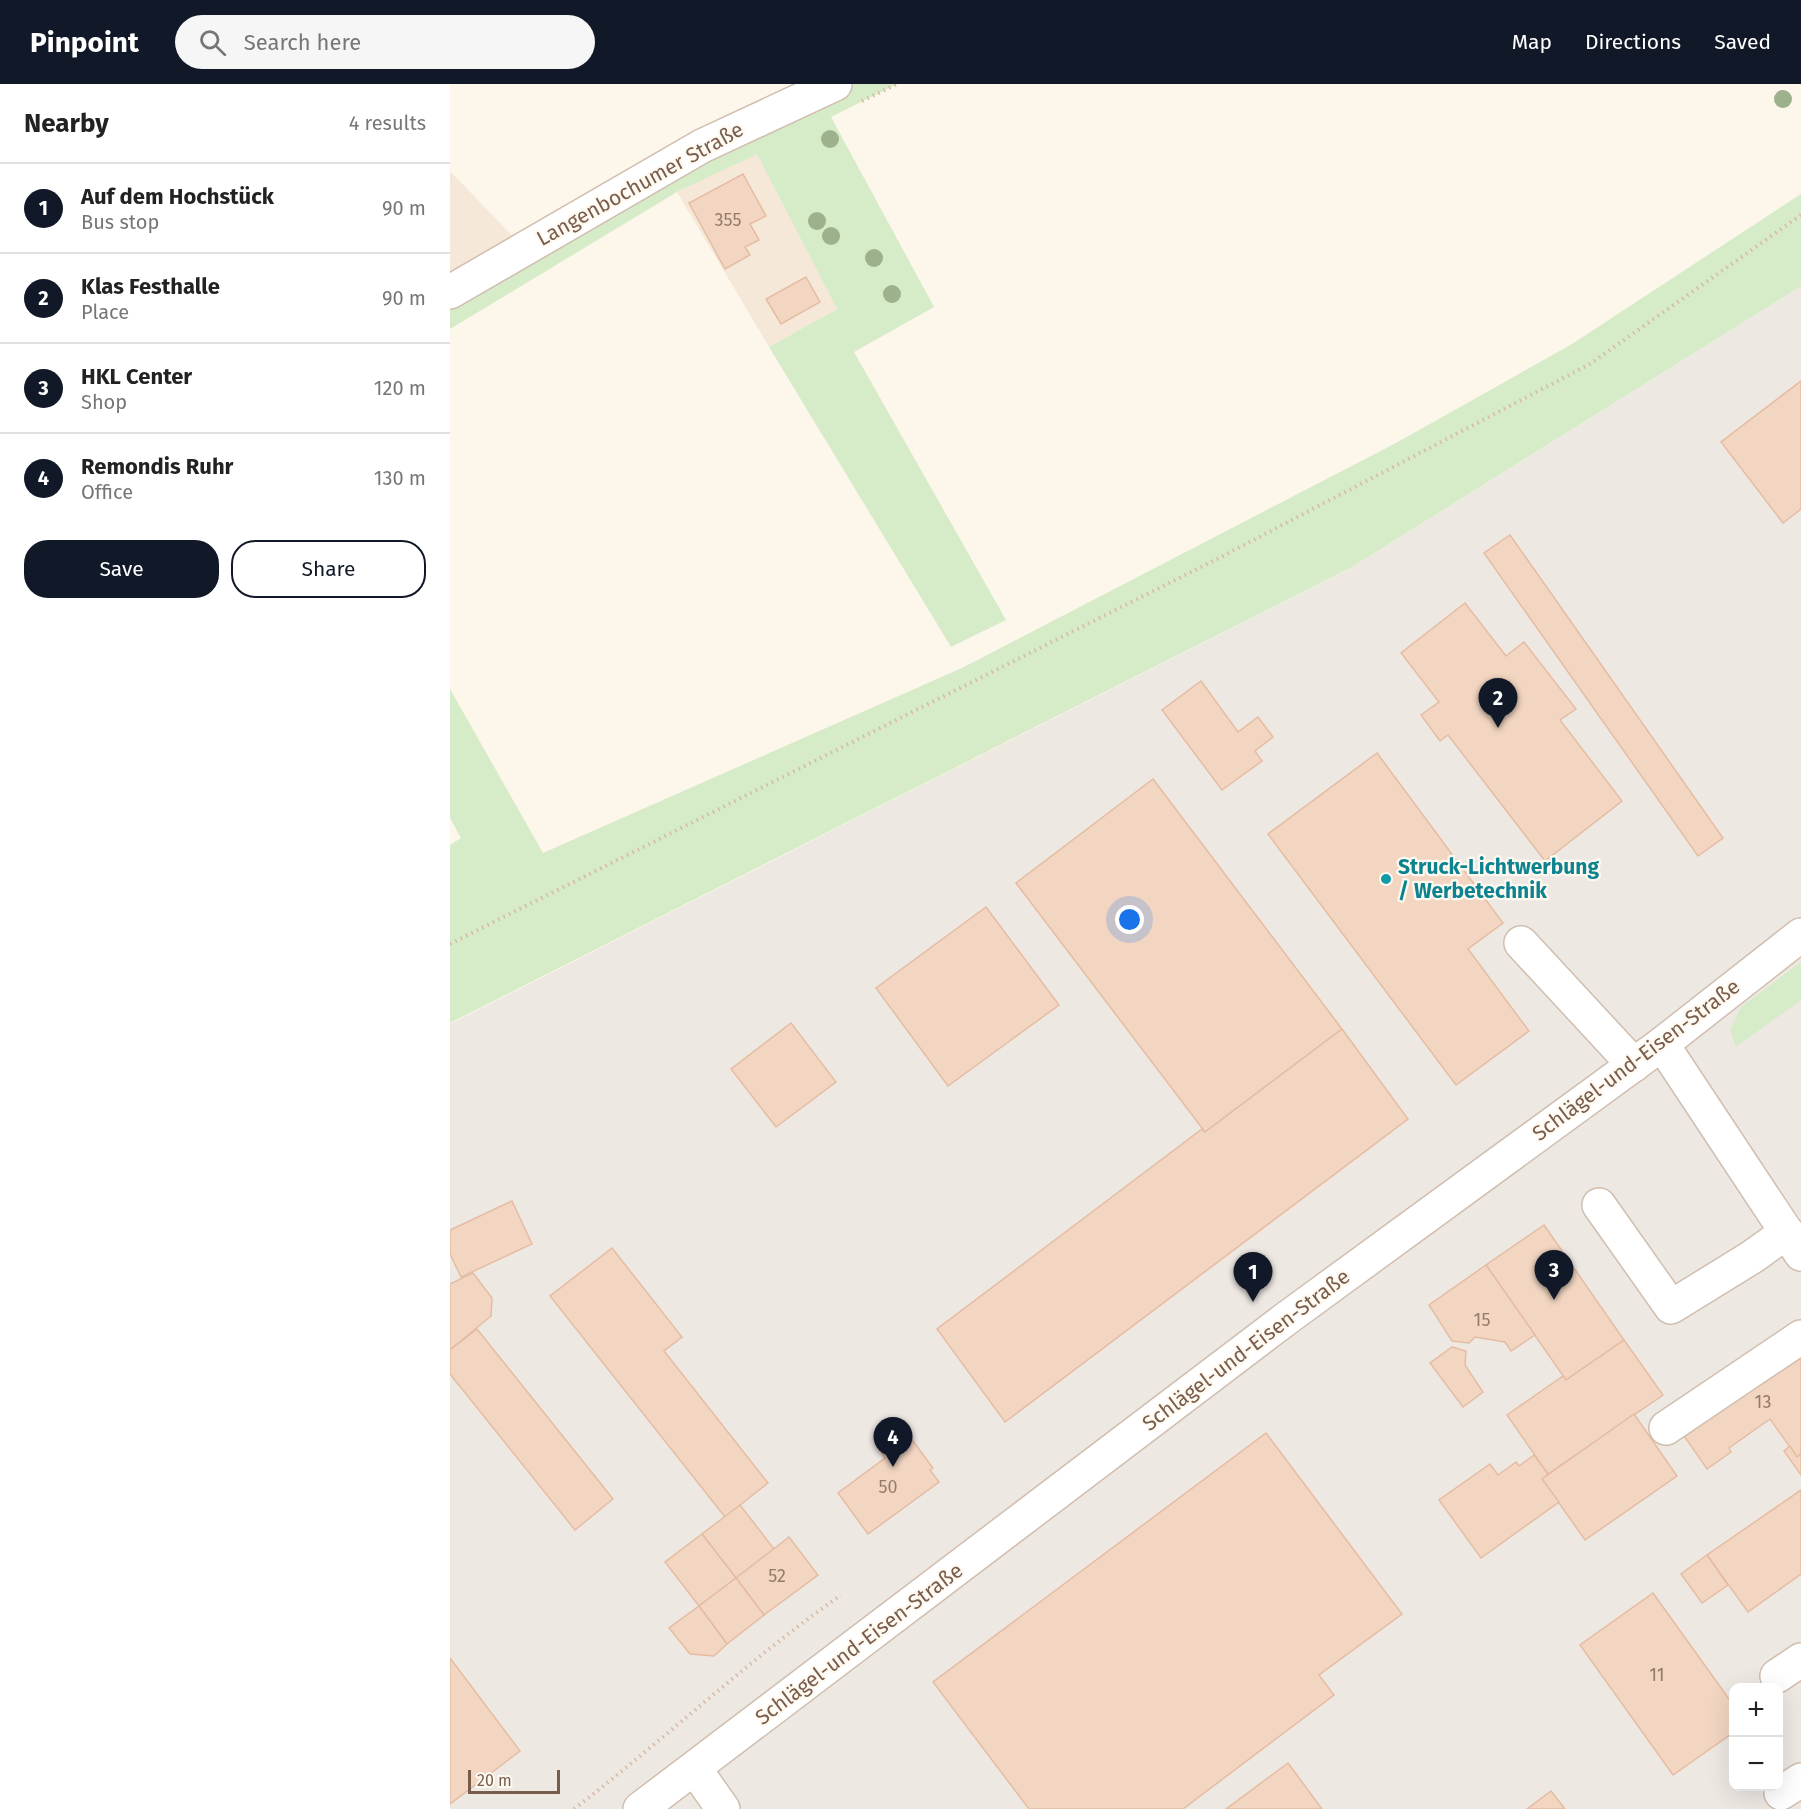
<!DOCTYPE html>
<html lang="en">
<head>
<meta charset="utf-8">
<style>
	:root { --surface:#fff; --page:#f6f6f6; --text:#222; --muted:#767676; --line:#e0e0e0; --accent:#111827 }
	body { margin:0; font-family:"Fira Sans",sans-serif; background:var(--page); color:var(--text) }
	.controls { position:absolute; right:18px; bottom:18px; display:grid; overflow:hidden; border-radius:12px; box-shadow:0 6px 24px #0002 }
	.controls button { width:54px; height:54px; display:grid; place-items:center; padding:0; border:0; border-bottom:2px solid var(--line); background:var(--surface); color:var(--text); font:30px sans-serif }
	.scale { position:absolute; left:18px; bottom:15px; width:92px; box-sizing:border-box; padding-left:6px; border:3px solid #795d4c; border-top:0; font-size:16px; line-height:21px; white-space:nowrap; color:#795d4c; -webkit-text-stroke:4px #fffaf1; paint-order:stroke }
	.you { position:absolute; left:680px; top:836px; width:21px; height:21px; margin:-15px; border:4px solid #fff; border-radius:50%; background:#1a73e8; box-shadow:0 0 0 9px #1a73e833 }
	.badge { display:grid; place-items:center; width:39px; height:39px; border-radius:50%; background:var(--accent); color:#fff; font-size:20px; font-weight:700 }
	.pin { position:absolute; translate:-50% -50px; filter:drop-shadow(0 2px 3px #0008) }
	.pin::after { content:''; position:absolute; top:32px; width:21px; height:18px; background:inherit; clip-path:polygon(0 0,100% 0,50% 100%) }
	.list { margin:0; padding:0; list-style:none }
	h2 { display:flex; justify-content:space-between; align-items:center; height:78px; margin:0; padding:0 24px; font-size:26px }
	h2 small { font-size:20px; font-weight:400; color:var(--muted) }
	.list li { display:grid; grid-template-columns:39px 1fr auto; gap:18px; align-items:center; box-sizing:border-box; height:90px; padding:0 24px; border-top:2px solid var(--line) }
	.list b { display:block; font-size:22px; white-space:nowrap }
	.list p { margin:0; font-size:20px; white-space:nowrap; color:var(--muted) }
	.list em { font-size:20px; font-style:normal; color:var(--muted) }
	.actions { display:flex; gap:12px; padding:18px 24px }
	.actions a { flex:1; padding:14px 0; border:2px solid var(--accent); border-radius:24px; text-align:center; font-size:21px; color:var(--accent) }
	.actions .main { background:var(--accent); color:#fff }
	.icon { flex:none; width:33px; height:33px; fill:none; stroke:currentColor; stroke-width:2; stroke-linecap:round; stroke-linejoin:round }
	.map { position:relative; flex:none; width:1351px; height:1725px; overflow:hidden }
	header { display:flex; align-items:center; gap:36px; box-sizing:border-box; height:84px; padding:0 30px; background:var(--accent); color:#fff }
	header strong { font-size:28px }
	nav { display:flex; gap:33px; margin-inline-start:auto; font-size:21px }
	.search { width:420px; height:54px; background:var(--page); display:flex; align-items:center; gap:15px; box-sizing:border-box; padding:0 21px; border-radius:33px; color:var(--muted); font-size:22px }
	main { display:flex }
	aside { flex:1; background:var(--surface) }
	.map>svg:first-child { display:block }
	.residential { fill:#f5e8d9 }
	.industrial { fill:#eee8e3; fill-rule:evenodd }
	.green { fill:#d6ebc8 }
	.building { fill:#f2d6c2; stroke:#e5bca2; stroke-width:1.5 }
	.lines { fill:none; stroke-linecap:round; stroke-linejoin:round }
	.minor-casing { stroke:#d0beaf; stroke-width:36 }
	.path { stroke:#d8b9a4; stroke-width:4; stroke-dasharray:1.5 4.5; stroke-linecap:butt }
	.minor { stroke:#fff; stroke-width:33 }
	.tree { fill:#9eb18d }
	.culture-dot { fill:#0f9aa8; stroke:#fffaf1; stroke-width:2 }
	.labels { text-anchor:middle; stroke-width:4.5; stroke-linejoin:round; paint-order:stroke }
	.number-label { font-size:18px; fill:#977b6a }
	.street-label { font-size:21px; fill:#795d4c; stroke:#fffaf1 }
	.culture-label { font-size:21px; font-weight:bold; fill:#0d838f; stroke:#fffaf1; text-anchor:start }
</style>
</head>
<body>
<header>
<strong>Pinpoint</strong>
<div class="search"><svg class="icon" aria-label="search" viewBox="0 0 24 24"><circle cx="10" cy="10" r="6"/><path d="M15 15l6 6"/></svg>Search here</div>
<nav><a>Map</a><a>Directions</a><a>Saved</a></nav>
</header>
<main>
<aside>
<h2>Nearby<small>4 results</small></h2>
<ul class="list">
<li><span class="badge">1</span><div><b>Auf dem Hochstück</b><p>Bus stop</p></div><em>90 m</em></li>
<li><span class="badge">2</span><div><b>Klas Festhalle</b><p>Place</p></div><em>90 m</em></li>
<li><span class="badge">3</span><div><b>HKL Center</b><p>Shop</p></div><em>120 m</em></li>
<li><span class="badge">4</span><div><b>Remondis Ruhr</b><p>Office</p></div><em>130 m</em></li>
</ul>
<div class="actions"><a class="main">Save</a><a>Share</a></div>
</aside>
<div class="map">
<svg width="1351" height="1725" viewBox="0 0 1351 1725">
	<rect width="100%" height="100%" fill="#fdf6ea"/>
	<g class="residential">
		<polygon points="307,69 387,225 319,263 227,108"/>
		<polygon points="0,87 74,164 0,208"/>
	</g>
	<path class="industrial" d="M 1351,202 L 1351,1725 L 0,1725 L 0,940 L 899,485 ZM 1284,1604 L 1328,1604 L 1328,1702 L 1284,1702 Z"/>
	<g class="green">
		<polygon points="364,0 447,0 381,33 484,223 404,268 556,536 501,563 319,263 387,225 307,70 227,108 0,245 0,208"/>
		<polygon points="1351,110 1351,202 902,483 0,939 0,761 11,754 0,734 0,605 93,769 512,584 946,359 1122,260"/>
		<polygon points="1351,878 1351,916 1286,963 1280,945 1291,923"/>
	</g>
	<g class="building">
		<polygon points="293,90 316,132 300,140 309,156 295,163 300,171 275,185 239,119"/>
		<polygon points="356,193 370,218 331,240 316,215"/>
		<polygon points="1351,297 1351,425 1333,439 1271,358"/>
		<polygon points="1060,451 1273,754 1248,772 1034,469"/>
		<polygon points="1015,519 1056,572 1074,558 1126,625 1110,636 1172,717 1095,777 998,651 990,657 971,631 989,618 951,569"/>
		<polygon points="751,597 788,648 808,633 823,653 805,667 812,677 772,706 712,626"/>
		<polygon points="927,669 1053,839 1018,865 1079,947 1006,1001 818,750"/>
		<polygon points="703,695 892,945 755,1048 566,799"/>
		<polygon points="536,823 609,921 498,1002 426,904"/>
		<polygon points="341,939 386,998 326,1043 281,985"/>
		<polygon points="892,945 958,1035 555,1338 487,1245 752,1045 755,1048"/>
		<polygon points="62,1117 82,1160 11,1193 0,1170 0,1146"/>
		<polygon points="1094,1141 1174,1256 1116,1296 1036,1181"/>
		<polygon points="162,1164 232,1253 214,1267 318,1399 275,1433 100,1212"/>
		<polygon points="1036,1181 1085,1251 1061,1267 1055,1258 1025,1253 1019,1259 1002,1257 979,1221"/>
		<polygon points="23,1189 42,1214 41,1232 0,1266 0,1200"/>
		<polygon points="27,1245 163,1415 125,1446 0,1290 0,1266"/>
		<polygon points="1174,1256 1213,1311 1098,1390 1057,1331 1113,1292 1116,1296"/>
		<polygon points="1002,1263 1016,1267 1015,1281 1033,1308 1013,1323 980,1279"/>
		<polygon points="1344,1266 1351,1276 1351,1370 1347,1373 1320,1335 1279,1364 1281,1368 1257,1385 1232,1349"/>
		<polygon points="1184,1330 1227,1392 1135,1456 1092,1395"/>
		<polygon points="457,1349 483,1384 480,1386 489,1398 418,1450 388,1409 435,1374 431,1368"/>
		<polygon points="816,1349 952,1530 869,1591 884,1611 733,1725 579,1725 483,1598"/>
		<polygon points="1340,1362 1347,1373 1351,1370 1351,1391 1334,1367"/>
		<polygon points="1084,1371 1098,1390 1092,1395 1109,1418 1031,1474 989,1416 1040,1380 1048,1391 1066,1378 1069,1382"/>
		<polygon points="1351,1406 1351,1490 1298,1528 1257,1471"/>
		<polygon points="290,1421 324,1465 286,1494 252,1450"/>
		<polygon points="252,1450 286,1494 249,1522 215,1478"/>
		<polygon points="339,1453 368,1491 314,1531 286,1494"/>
		<polygon points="1257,1471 1278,1501 1252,1519 1231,1490"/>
		<polygon points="286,1494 314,1531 277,1560 249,1522"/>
		<polygon points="1203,1509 1284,1622 1284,1648 1223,1691 1130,1561"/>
		<polygon points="249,1522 277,1560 264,1572 240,1570 219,1544"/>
		<polygon points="0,1574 70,1667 0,1720"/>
		<polygon points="838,1679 872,1725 776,1725"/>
		<polygon points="1101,1707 1115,1725 1077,1725"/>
	</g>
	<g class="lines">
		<defs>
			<g id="minor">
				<polyline points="0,208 252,62 385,0"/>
				<polyline points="1071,859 1184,981"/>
				<polyline points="1212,960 1351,1170"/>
				<polyline points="1149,1121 1221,1223 1302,1173 1337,1148"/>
				<polyline points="1216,1344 1351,1253"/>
				<polyline points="1327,1592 1351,1576"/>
				<polyline points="245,1685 273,1725"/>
				<polyline points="1331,1709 1351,1696"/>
				<polyline points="190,1725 837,1234 1212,960 1351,851"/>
			</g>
		</defs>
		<use href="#minor" class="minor-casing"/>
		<g class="path">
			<polyline points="412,17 447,0"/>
			<polyline points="0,860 771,473 1140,280 1351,131"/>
			<path d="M 124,1725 C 215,1655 297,1577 391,1511"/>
		</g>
		<use href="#minor" class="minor"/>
	</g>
	<g class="tree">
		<circle cx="1333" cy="15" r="9"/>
		<circle cx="380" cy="55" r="9"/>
		<circle cx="367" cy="137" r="9"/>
		<circle cx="381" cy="152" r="9"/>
		<circle cx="424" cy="174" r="9"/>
		<circle cx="442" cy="210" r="9"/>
	</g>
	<circle class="culture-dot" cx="936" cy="795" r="6"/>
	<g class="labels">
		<g class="number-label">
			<text x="278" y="142">355</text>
			<text x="1032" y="1242">15</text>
			<text x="1313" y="1324">13</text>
			<text x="438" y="1409">50</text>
			<text x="327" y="1498">52</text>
			<text x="1207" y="1597">11</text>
		</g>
		<g class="street-label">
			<text transform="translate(190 100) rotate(-29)" y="7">Langenbochumer Straße</text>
			<text transform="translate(1186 976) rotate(-37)" y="7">Schlägel-und-Eisen-Straße</text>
			<text transform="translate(796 1266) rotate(-37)" y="7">Schlägel-und-Eisen-Straße</text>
			<text transform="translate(409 1560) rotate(-37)" y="7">Schlägel-und-Eisen-Straße</text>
		</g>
		<g class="culture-label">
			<text x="948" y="790">Struck-Lichtwerbung<tspan x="948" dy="24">/ Werbetechnik</tspan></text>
		</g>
	</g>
</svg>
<div class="controls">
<button>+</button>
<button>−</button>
</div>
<div class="scale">20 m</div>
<div class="you"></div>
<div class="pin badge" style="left:803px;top:1218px">1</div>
<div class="pin badge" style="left:1048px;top:644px">2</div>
<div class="pin badge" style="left:1104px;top:1216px">3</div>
<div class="pin badge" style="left:443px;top:1383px">4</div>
</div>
</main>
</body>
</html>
